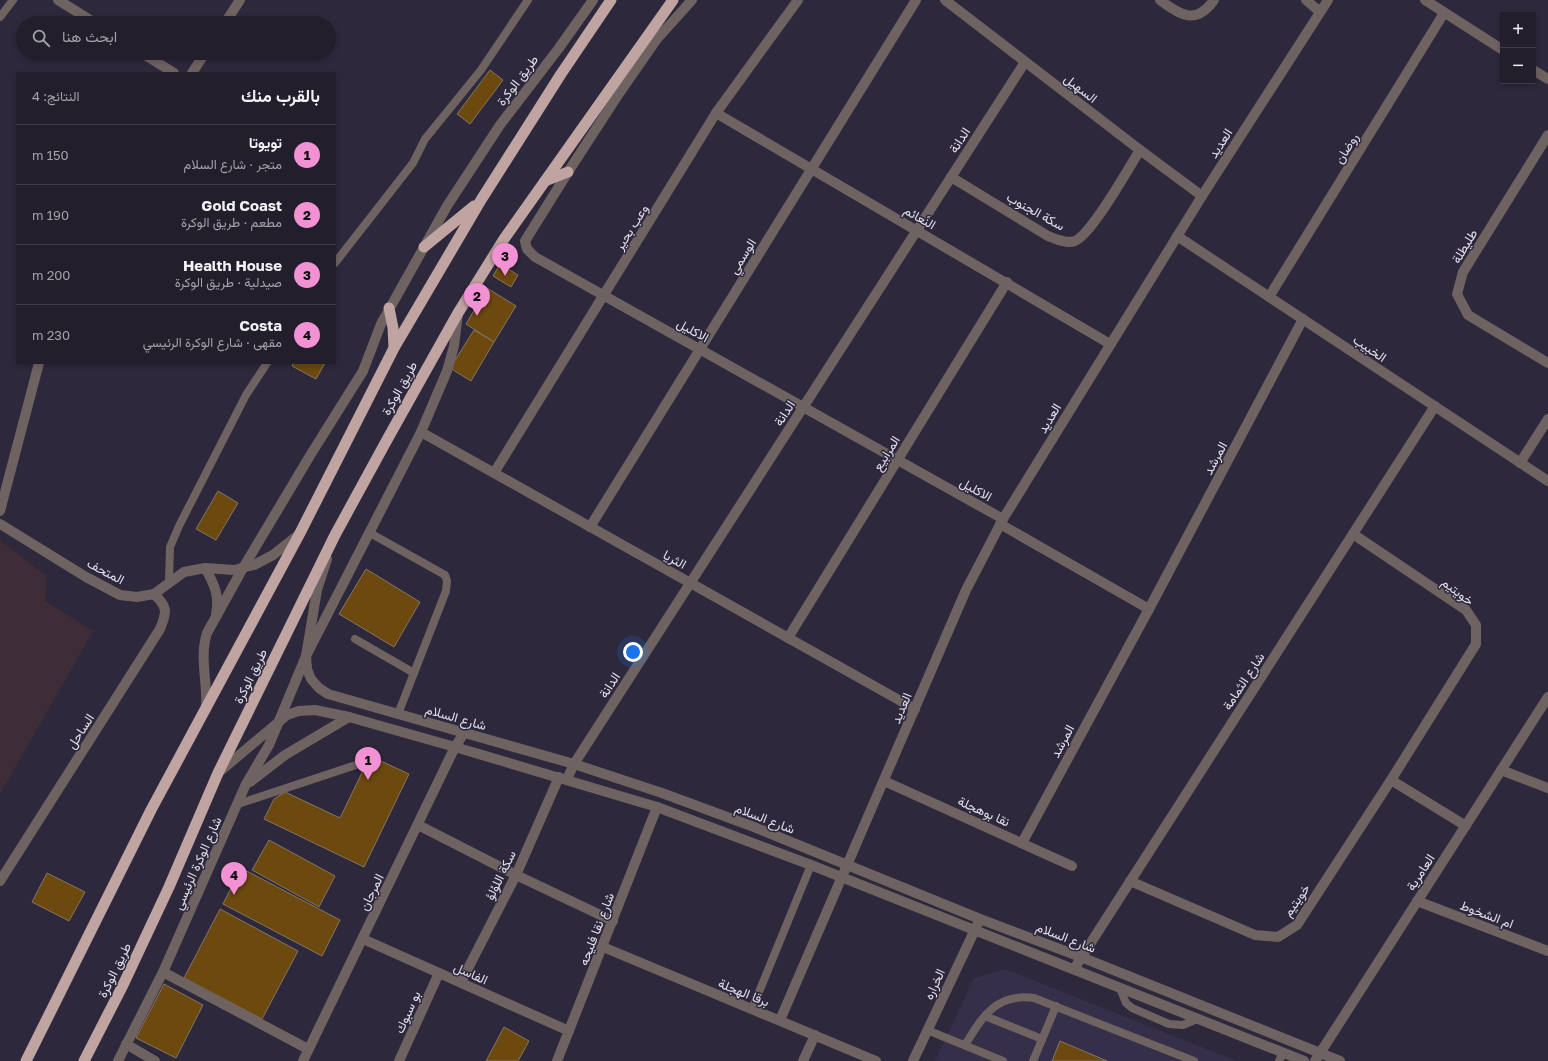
<!DOCTYPE html>
<html lang="ar">
<head>
<meta charset="utf-8">
<style>
	:root { --surface:#221e2c; --page:#2a2734; --text:#f1f3f6; --muted:#a2a2a9; --line:#3f3c48; --accent:#f391d5 }
	body { margin:0; font-family:"Golos Text",Vazirmatn,sans-serif; background:var(--page); color:var(--text); direction:rtl }
	.controls { position:absolute; right:12px; top:12px; display:grid; overflow:hidden; border-radius:0px; box-shadow:0 2px 6px #0003 }
	.controls button { width:36px; height:36px; display:grid; place-items:center; padding:0; border:0; border-bottom:1px solid var(--line); background:var(--surface); color:var(--text); font:20px sans-serif }
	.you { position:absolute; left:633px; top:652px; width:14px; height:14px; margin:-10px; border:3px solid #fff; border-radius:50%; background:#1a73e8; box-shadow:0 0 0 6px #1a73e833 }
	.badge { display:grid; place-items:center; width:26px; height:26px; border-radius:50%; background:var(--accent); color:#111; font-size:13px; font-weight:700 }
	.pin { position:absolute; translate:-50% -33px; filter:drop-shadow(0 1px 2px #0008) }
	.pin::after { content:''; position:absolute; top:21px; width:14px; height:12px; background:inherit; clip-path:polygon(0 0,100% 0,50% 100%) }
	.list { margin:0; padding:0; list-style:none }
	h2 { display:flex; justify-content:space-between; align-items:center; height:52px; margin:0; padding:0 16px; font-size:17px }
	h2 small { font-size:13px; font-weight:400; color:var(--muted) }
	.list li { display:grid; grid-template-columns:26px 1fr auto; gap:12px; align-items:center; box-sizing:border-box; height:60px; padding:0 16px; border-top:1px solid var(--line) }
	.list b { display:block; font-size:15px; white-space:nowrap }
	.list p { margin:0; font-size:13px; white-space:nowrap; color:var(--muted) }
	.list em { font-size:13px; font-style:normal; color:var(--muted) }
	.icon { flex:none; width:22px; height:22px; fill:none; stroke:currentColor; stroke-width:2; stroke-linecap:round; stroke-linejoin:round }
	.map { position:relative; flex:none; width:1548px; height:1061px; overflow:hidden; direction:ltr }
	.search { position:absolute; background:var(--surface); box-shadow:0 2px 6px #0003; left:16px; top:16px; width:320px; height:44px; display:flex; align-items:center; gap:10px; box-sizing:border-box; padding:0 14px; border-radius:22px; color:var(--muted); font-size:15px }
	.panel { position:absolute; background:var(--surface); box-shadow:0 2px 6px #0003; left:16px; top:72px; width:320px; height:292px; border-radius:0px; direction:rtl }
	.map>svg:first-child { display:block }
	.commercial { fill:#3e2d37 }
	.built { fill:#362f49 }
	.building { fill:#6b490f; stroke:#857661 }
	.lines { fill:none; stroke-linecap:round; stroke-linejoin:round }
	.service { stroke:#6f6362; stroke-width:8 }
	.minor { stroke:#6f6362; stroke-width:10 }
	.tertiary { stroke:#6f6362; stroke-width:10 }
	.trunk { stroke:#c0a4a2; stroke-width:11 }
	.labels { text-anchor:middle; stroke-width:3; stroke-linejoin:round; paint-order:stroke }
	.street-label { font-size:13px; fill:#e1deeb; stroke:#2d283b }
</style>
</head>
<body>
<div class="map">
<svg width="1548" height="1061" viewBox="0 0 1548 1061">
	<rect width="100%" height="100%" fill="#2d283b"/>
	<polygon class="commercial" points="0,540 47,577 45,601 93,631 0,794"/>
	<polygon class="built" points="1005,969 1237,1061 935,1061 974,978"/>
	<g class="building">
		<polygon points="490,70 503,80 470,124 457,114"/>
		<polygon points="500,264 518,275 511,287 493,276"/>
		<polygon points="487,288 516,306 494,342 466,324"/>
		<polygon points="474,330 494,342 471,381 450,368"/>
		<polygon points="293,363 325,363 316,379 292,366"/>
		<polygon points="218,491 238,503 216,540 196,529"/>
		<polygon points="366,569 420,602 394,647 339,614"/>
		<polygon points="370,756 409,774 364,867 264,819 274,799 285,792 340,818"/>
		<polygon points="269,840 335,876 319,907 252,870"/>
		<polygon points="241,868 340,920 322,956 223,904"/>
		<polygon points="47,873 85,892 69,921 32,902"/>
		<polygon points="220,909 298,951 262,1019 184,978"/>
		<polygon points="164,984 203,1005 176,1058 136,1038"/>
		<polygon points="504,1027 529,1041 518,1061 486,1061"/>
		<polygon points="1060,1041 1107,1061 1052,1061"/>
	</g>
	<g class="lines">
		<g class="service">
			<polyline points="0,17 13,0"/>
			<polyline points="335,263 413,163 425,139 481,70 528,0"/>
			<polyline points="370,533 445,575 447,581 446,591 398,714"/>
			<polyline points="169,582 170,547 179,526 246,395 267,363"/>
			<polyline points="355,639 414,673"/>
			<polyline points="238,804 359,764"/>
			<polyline points="1120,988 1126,1003 1132,1008 1169,1024 1183,1025 1197,1019"/>
			<polyline points="752,1009 811,865"/>
			<polyline points="985,1016 1042,1039"/>
			<polyline points="927,1030 1003,1061"/>
			<path d="M 965,1045 C 983,1016 996,993 1034,998 L 1194,1061"/>
			<polyline points="1033,1061 1056,1006"/>
			<polyline points="1279,1061 1283,1053"/>
		</g>
		<g class="minor">
			<polyline points="58,0 95,23"/>
			<polyline points="692,0 657,39 616,98 568,172 525,241 527,249 535,257 1003,519"/>
			<polyline points="945,0 1140,150 1202,196"/>
			<path d="M 1160,0 C 1181,16 1196,25 1214,0"/>
			<polyline points="1306,0 1320,12"/>
			<polyline points="1425,0 1503,50"/>
			<polyline points="225,23 240,0"/>
			<polyline points="142,53 174,73"/>
			<polyline points="1533,70 1548,79"/>
			<polyline points="192,73 205,53"/>
			<polyline points="716,113 1110,344"/>
			<polyline points="1548,135 1463,272 1457,294 1468,315 1548,363"/>
			<path d="M 951,177 L 1048,236 C 1056,239 1067,244 1075,241 C 1092,234 1128,169 1140,150"/>
			<polyline points="1177,236 1548,481"/>
			<polyline points="1269,297 1444,13"/>
			<polyline points="421,432 915,709"/>
			<polyline points="1520,463 1548,419"/>
			<polyline points="494,473 716,113 798,0"/>
			<polyline points="0,511 39,363"/>
			<polyline points="0,524 86,577 120,595 137,597 154,594 184,572 205,568 234,570 254,565 273,555 297,536"/>
			<polyline points="1000,524 1149,609"/>
			<polyline points="590,527 916,0"/>
			<path d="M 205,568 C 214,583 220,597 216,614"/>
			<polyline points="788,638 1007,282"/>
			<path d="M 206,709 C 208,682 199,658 207,633 L 243,568 L 311,454 L 363,371 L 381,324 L 447,206 L 500,125 L 559,48 L 593,0"/>
			<polyline points="1501,770 1548,788"/>
			<polyline points="567,779 574,764 1025,62"/>
			<polyline points="1391,780 1466,826"/>
			<polyline points="884,781 1072,866"/>
			<polyline points="250,782 285,755 349,717"/>
			<polyline points="418,825 516,875 613,921"/>
			<polyline points="1022,843 1149,609 1303,319"/>
			<path d="M 0,881 L 160,629 C 167,612 168,607 154,594"/>
			<polyline points="1130,881 1255,935 1278,937 1297,925 1391,780 1476,644 1476,625 1466,610 1353,534"/>
			<polyline points="1417,901 1548,951"/>
			<polyline points="363,939 569,1031"/>
			<polyline points="603,947 876,1061"/>
			<polyline points="1074,969 1435,406"/>
			<polyline points="163,972 308,1049"/>
			<polyline points="461,982 516,875 559,777"/>
			<polyline points="780,1020 966,590 1003,519 1202,196 1328,0"/>
			<polyline points="126,1044 155,1061"/>
			<polyline points="118,1061 163,972 246,784 269,745 306,656 421,432 447,371 454,346 458,313"/>
			<polyline points="303,1061 455,747 464,733"/>
			<polyline points="399,1061 439,973"/>
			<polyline points="557,1061 657,807"/>
			<polyline points="803,1061 815,1035"/>
			<polyline points="913,1061 980,919"/>
			<polyline points="1315,1061 1548,697"/>
		</g>
		<g class="tertiary">
			<polyline points="327,559 317,590 306,656 307,669 311,679 319,688 328,694 574,764 662,793 754,827 980,919 1081,957 1340,1061"/>
			<polyline points="218,773 287,715 299,711 315,710 349,717 455,747 657,807 811,865 1304,1061"/>
		</g>
		<g class="trunk">
			<polyline points="545,181 568,172"/>
			<polyline points="424,247 474,206"/>
			<polyline points="389,308 393,328 394,347"/>
			<polyline points="26,1061 151,810 299,535 394,348 481,200 561,74 611,0"/>
			<polyline points="84,1061 123,985 169,887 218,773 335,535 388,438 458,313 504,239 673,0"/>
		</g>
	</g>
	<g class="labels">
		<g class="street-label">
			<text transform="translate(517 80) rotate(-53)" y="5">طريق الوكرة</text>
			<text transform="translate(1081 88) rotate(38)" y="5">السهيل</text>
			<text transform="translate(959 140) rotate(-57)" y="5">الدانة</text>
			<text transform="translate(1220 143) rotate(-57)" y="5">العديد</text>
			<text transform="translate(1346 148) rotate(-58)" y="5">روضان</text>
			<text transform="translate(1036 211) rotate(29)" y="5">سكة الجنوب</text>
			<text transform="translate(920 217) rotate(30)" y="5">النًعائم</text>
			<text transform="translate(631 227) rotate(-58)" y="5">وعب بحير</text>
			<text transform="translate(1464 246) rotate(-59)" y="5">طليطلة</text>
			<text transform="translate(742 256) rotate(-58)" y="5">الوسمي</text>
			<text transform="translate(693 330) rotate(29)" y="5">الاكليل</text>
			<text transform="translate(1370 348) rotate(34)" y="5">الخبيب</text>
			<text transform="translate(399 388) rotate(-61)" y="5">طريق الوكرة</text>
			<text transform="translate(784 413) rotate(-57)" y="5">الدانة</text>
			<text transform="translate(1049 418) rotate(-59)" y="5">العديد</text>
			<text transform="translate(886 453) rotate(-58)" y="5">المرابيع</text>
			<text transform="translate(1215 458) rotate(-62)" y="5">المرشد</text>
			<text transform="translate(976 489) rotate(29)" y="5">الاكليل</text>
			<text transform="translate(675 559) rotate(29)" y="5">الثريا</text>
			<text transform="translate(106 571) rotate(28)" y="5">المتحف</text>
			<text transform="translate(1458 591) rotate(37)" y="5">خويتيم</text>
			<text transform="translate(250 676) rotate(-64)" y="5">طريق الوكرة</text>
			<text transform="translate(1243 681) rotate(-57)" y="5">شارع الثمامة</text>
			<text transform="translate(609 685) rotate(-57)" y="5">الدانة</text>
			<text transform="translate(901 708) rotate(-67)" y="5">العديد</text>
			<text transform="translate(456 717) rotate(16)" y="5">شارع السلام</text>
			<text transform="translate(80 731) rotate(-57)" y="5">الساحل</text>
			<text transform="translate(1062 741) rotate(-62)" y="5">المرشد</text>
			<text transform="translate(984 811) rotate(24)" y="5">نقا بوهجلة</text>
			<text transform="translate(765 818) rotate(21)" y="5">شارع السلام</text>
			<text transform="translate(197 863) rotate(-66)" y="5">شارع الوكرة الرئيسي</text>
			<text transform="translate(1420 872) rotate(-57)" y="5">العامرية</text>
			<text transform="translate(500 875) rotate(-64)" y="5">سكة اللؤلؤ</text>
			<text transform="translate(371 892) rotate(-64)" y="5">المرجان</text>
			<text transform="translate(1296 900) rotate(-55)" y="5">خويتيم</text>
			<text transform="translate(1487 914) rotate(21)" y="5">ام الشخوط</text>
			<text transform="translate(596 929) rotate(-69)" y="5">شارع نقا فليحه</text>
			<text transform="translate(1066 937) rotate(21)" y="5">شارع السلام</text>
			<text transform="translate(114 970) rotate(-64)" y="5">طريق الوكرة</text>
			<text transform="translate(471 973) rotate(24)" y="5">الفاسل</text>
			<text transform="translate(934 984) rotate(-65)" y="5">الخراره</text>
			<text transform="translate(744 992) rotate(22)" y="5">برقا الهجلة</text>
			<text transform="translate(407 1012) rotate(-66)" y="5">بو سبوك</text>
		</g>
	</g>
</svg>
<div class="controls">
<button>+</button>
<button>−</button>
</div>
<div class="you"></div>
<div class="pin badge" style="left:368px;top:780px">1</div>
<div class="pin badge" style="left:477px;top:316px">2</div>
<div class="pin badge" style="left:505px;top:276px">3</div>
<div class="pin badge" style="left:234px;top:895px">4</div>
<div class="search"><svg class="icon" aria-label="search" viewBox="0 0 24 24"><circle cx="10" cy="10" r="6"/><path d="M15 15l6 6"/></svg>ابحث هنا</div>
<section class="panel">
<h2>بالقرب منك<small>النتائج: 4</small></h2>
<ul class="list">
<li><span class="badge">1</span><div><b>تويوتا</b><p>متجر · شارع السلام</p></div><em>150 m</em></li>
<li><span class="badge">2</span><div><b>Gold Coast</b><p>مطعم · طريق الوكرة</p></div><em>190 m</em></li>
<li><span class="badge">3</span><div><b>Health House</b><p>صيدلية · طريق الوكرة</p></div><em>200 m</em></li>
<li><span class="badge">4</span><div><b>Costa</b><p>مقهى · شارع الوكرة الرئيسي</p></div><em>230 m</em></li>
</ul>
</section>
</div>
</body>
</html>
